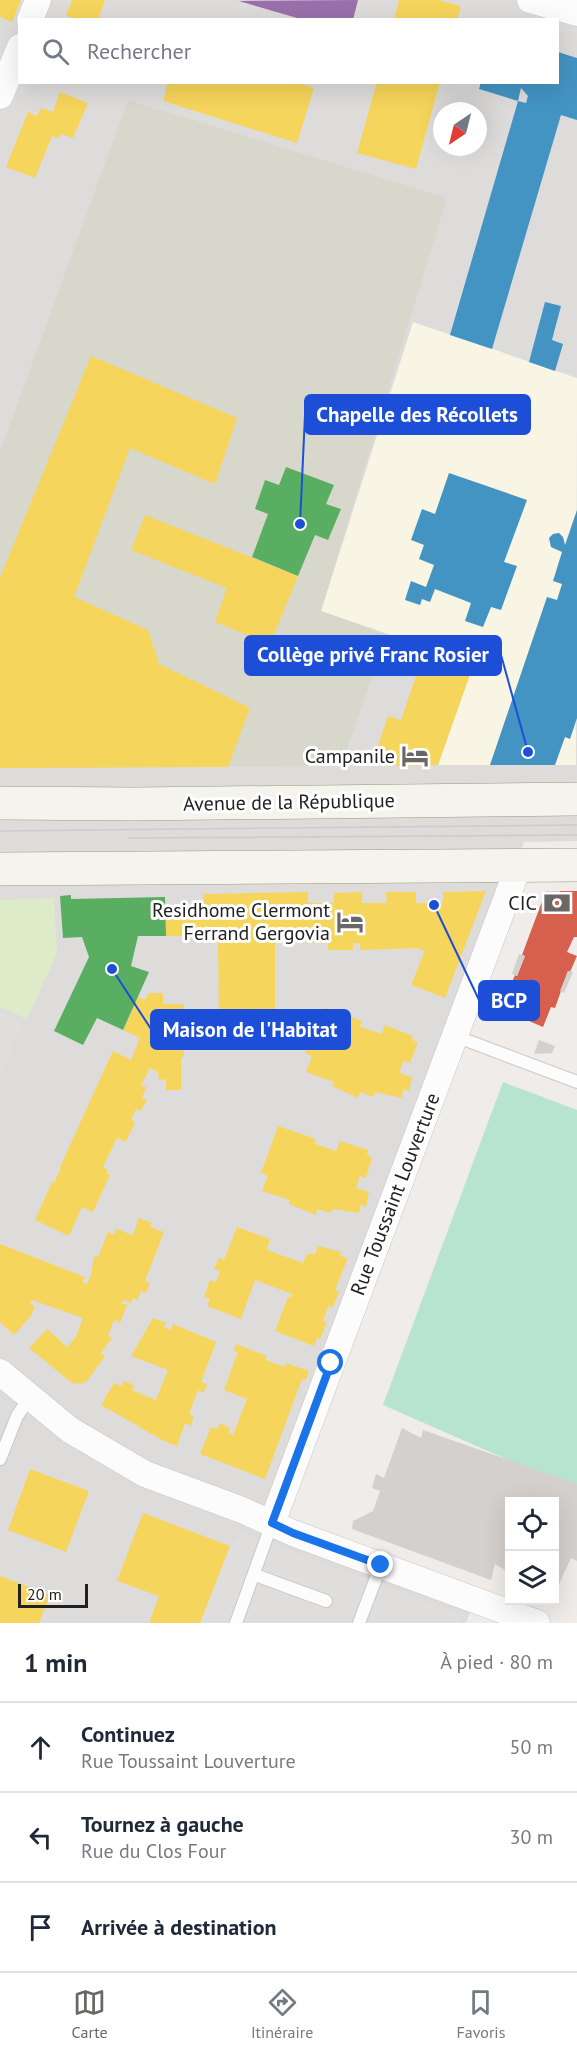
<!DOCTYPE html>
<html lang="fr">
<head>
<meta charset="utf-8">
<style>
	:root { --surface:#fff; --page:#f2f2f3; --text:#1f2937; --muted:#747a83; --line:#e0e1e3; --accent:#696867 }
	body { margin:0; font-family:"PT Sans",sans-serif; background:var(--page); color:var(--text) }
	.controls { position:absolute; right:18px; bottom:18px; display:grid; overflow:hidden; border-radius:0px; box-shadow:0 6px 24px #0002 }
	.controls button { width:54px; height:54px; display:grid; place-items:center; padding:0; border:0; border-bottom:2px solid var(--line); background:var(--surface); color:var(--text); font:30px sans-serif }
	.compass { position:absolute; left:433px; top:102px; width:54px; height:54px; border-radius:50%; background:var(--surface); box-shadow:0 6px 24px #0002; rotate:215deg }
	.scale { position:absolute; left:18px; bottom:15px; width:70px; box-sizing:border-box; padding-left:6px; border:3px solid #212121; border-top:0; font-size:16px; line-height:21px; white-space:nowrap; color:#212121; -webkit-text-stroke:4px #fff; paint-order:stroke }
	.stop { position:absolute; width:18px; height:18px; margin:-14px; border:4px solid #1a73e8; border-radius:50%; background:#fff }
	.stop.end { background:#1a73e8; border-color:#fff; box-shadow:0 2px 6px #0008 }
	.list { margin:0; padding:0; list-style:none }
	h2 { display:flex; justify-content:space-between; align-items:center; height:78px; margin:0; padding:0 24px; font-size:26px }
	h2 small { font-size:20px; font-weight:400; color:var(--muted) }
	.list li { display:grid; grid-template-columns:39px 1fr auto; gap:18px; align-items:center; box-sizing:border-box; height:90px; padding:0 24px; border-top:2px solid var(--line) }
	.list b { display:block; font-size:22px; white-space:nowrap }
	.list p { margin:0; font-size:20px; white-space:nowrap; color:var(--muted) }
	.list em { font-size:20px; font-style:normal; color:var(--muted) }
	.icon { flex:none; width:33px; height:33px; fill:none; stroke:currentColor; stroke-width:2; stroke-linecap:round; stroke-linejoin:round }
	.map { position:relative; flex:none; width:577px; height:1623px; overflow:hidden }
	.search { position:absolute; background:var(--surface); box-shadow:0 6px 24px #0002; left:18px; right:18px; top:18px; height:66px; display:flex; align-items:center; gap:15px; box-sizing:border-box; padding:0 21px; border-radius:0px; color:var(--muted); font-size:22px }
	.sheet { height:348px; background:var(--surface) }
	nav { display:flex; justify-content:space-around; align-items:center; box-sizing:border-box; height:84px; border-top:2px solid var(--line); background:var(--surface); font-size:16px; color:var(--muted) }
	nav a { display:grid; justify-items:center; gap:3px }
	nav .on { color:var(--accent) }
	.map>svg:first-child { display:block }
	.residential { fill:#dedcdb; fill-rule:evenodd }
	.education { fill:#f8f5e5 }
	.construction { fill:#d8d7cb }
	.grass { fill:#ddebc9 }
	.pitch { fill:#b6e4ce }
	.parking { fill:#dfdedd }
	.homes { fill:#f6d55c }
	.shops { fill:#d6604d }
	.offices { fill:#9970ab }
	.schools { fill:#4393c3 }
	.public { fill:#5aae61 }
	.building { fill:#d4d0ce }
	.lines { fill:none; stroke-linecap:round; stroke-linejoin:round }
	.lane-casing { stroke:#c8c7c5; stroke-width:14 }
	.street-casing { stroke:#c8c7c5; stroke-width:27 }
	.secondary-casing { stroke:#989880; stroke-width:34 }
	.lane { stroke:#fdfcfc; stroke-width:12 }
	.street { stroke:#fdfcfc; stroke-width:26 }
	.secondary { stroke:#f4f4ec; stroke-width:33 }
	.tram { stroke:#cbcbca; stroke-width:1.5 }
	.route { stroke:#1a73e8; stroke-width:8 }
	.labels { text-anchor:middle; stroke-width:6; stroke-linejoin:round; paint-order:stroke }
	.poi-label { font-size:20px; fill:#212121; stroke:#fff; text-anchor:end }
	.street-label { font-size:20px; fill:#212121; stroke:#fff }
	.leader { fill:none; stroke:#1d4ed8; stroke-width:2 }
	.callout-dot { fill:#1d4ed8; stroke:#fff; stroke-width:2 }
	.callout { fill:#1d4ed8; stroke:#1d4ed8; stroke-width:2 }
	.callout-label { font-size:21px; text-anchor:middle; font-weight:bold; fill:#fff }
</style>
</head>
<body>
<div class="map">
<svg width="577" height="1623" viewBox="0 0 577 1623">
	<rect width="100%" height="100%" fill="#efece9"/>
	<path class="residential" d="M 0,0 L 536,0 L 577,12 L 577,841 L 524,842 L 271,1533 L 472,1607 L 466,1623 L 0,1623 ZM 20,20 L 558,20 L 558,82 L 20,82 ZM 442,111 L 478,111 L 478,147 L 442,147 Z"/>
	<polygon class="education" points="413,322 577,378 576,765 438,765 474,663 321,611"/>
	<polygon class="construction" points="128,100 447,198 321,611 387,635 341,766 0,768 0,452"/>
	<polygon class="grass" points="54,898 57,953 27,1019 0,1007 0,900"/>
	<polygon class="pitch" points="503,1082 577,1110 577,1490 383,1405"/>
	<g class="parking">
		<polygon points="0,1012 24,1022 0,1074"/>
		<polygon points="243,1533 463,1615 460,1623 200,1623 230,1546"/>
	</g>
	<g class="homes">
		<polygon points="0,0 21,0 12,22 0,17"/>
		<polygon points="72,0 105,0 98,20 77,20 66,15"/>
		<polygon points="399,0 438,0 461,6 457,20 394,20"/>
		<polygon points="168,82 295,82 314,88 297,143 163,101"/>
		<polygon points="377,82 440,82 416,169 357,153"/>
		<polygon points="60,92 88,103 73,138 61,134 59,138 52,136 35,178 6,167 28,112 37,116 41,108 53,112"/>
		<polygon points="91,356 237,418 215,484 130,448 74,597 148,630 159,664 250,708 228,767 0,768 0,578"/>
		<polygon points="145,515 298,576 270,644 215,622 227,588 131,550"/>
		<polygon points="426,647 474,663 438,765 385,766 387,763 374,758 388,716 401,720"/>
		<polygon points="486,891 445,998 411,985 425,950 420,950 420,948 360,950 360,943 353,943 353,950 328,950 328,943 309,943 309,934 275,935 275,1009 260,1009 260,1031 219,1031 218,935 166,936 166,911 203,910 203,894 307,892 308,892 308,903 334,903 334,893 362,892 362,903 387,903 386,892 416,892 416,903 443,903 443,892"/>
		<polygon points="149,993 163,993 163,1004 184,1004 184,1057 181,1057 181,1090 166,1090 166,1079 159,1080 158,1072 150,1068 141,1085 146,1087 142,1098 147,1100 141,1111 136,1109 131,1120 135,1122 126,1142 117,1138 103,1167 108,1170 106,1173 110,1175 93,1212 82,1207 69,1236 35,1220 52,1182 54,1183 61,1168 60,1167 113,1051 131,1060 140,1038 123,1030 138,997 145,1000"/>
		<polygon points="324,1007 362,1021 360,1027 382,1034 385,1025 413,1036 412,1040 418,1042 410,1063 404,1060 399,1073 412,1077 409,1091 403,1089 402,1098 375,1092 373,1097 360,1092 358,1098 332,1086 334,1082 306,1072 312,1056 305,1053"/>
		<polygon points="278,1126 316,1139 315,1144 336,1151 340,1141 368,1150 367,1155 372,1158 366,1178 360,1176 356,1188 369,1192 366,1207 360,1205 359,1213 332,1209 331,1213 317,1209 316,1215 289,1204 290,1200 262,1191 268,1176 261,1173"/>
		<polygon points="139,1218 152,1223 150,1227 164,1232 145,1281 150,1283 146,1293 141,1291 138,1300 133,1298 131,1303 123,1300 121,1303 127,1305 120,1323 114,1320 108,1336 112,1338 101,1353 105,1356 87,1381 81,1384 72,1383 29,1348 47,1329 67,1347 76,1337 83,1318 32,1300 30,1304 35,1306 31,1316 14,1335 0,1322 0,1244 85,1277 82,1282 87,1284 91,1275 94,1256 98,1257 108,1232 114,1235 116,1229 133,1235"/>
		<polygon points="237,1227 270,1239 267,1250 303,1263 307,1254 315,1254 318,1246 341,1252 340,1256 348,1258 335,1290 339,1292 333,1307 329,1305 323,1321 327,1322 320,1339 317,1338 314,1346 275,1331 288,1297 291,1298 292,1294 255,1280 241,1319 207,1306 210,1299 204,1297 210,1280 216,1282 220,1271 214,1269 219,1258 224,1260"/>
		<polygon points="153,1318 166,1323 164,1327 171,1330 173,1324 216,1342 201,1382 207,1384 203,1393 198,1390 189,1414 194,1417 191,1426 185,1423 177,1446 164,1441 101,1405 114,1383 122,1386 124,1381 134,1385 132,1390 156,1400 168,1370 131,1356"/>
		<polygon points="236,1344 267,1356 265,1360 285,1367 286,1363 309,1371 306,1380 302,1379 265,1479 200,1454 211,1427 218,1429 220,1423 230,1428 228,1433 233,1435 247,1399 224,1390 238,1352 234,1351"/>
		<polygon points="30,1469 89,1491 66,1552 8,1530"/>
		<polygon points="143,1513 230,1546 200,1623 149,1623 159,1596 117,1581"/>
		<polygon points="0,1576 50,1595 39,1623 0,1623"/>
	</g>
	<polygon class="shops" points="560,891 577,891 577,937 574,937 567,952 577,956 570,972 568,971 555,1008 551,1007 543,1027 522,1018 504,1018 512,993 508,992 515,975 517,976 525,956 522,955 544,896 548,897 549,894 560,894"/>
	<polygon class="offices" points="358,0 353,20 304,20 239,1"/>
	<g class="schools">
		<polygon points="558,52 577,58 577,120 561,115 492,349 450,335 518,101 526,103 528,96 521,88 518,101 479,89 481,82 558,82"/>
		<polygon points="545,302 561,306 552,340 563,344 555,371 529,362"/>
		<polygon points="449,473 527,500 504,562 517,566 501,610 491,607 483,627 465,621 471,603 435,589 430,602 422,599 420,605 405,600 411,581 426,587 434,565 419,559 424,545 411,540 422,509 435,514"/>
		<polygon points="577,510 577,718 570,739 565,737 555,765 490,765 547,597 557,600 562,584 553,581 562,552 551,547 549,538 553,534 559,533 563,537 565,545"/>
	</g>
	<g class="public">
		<polygon points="286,467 334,485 326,504 341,509 328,540 315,535 298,576 252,557 268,514 255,509 265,480 279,485"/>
		<polygon points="71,895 71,899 165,897 166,936 138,936 131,966 149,972 123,1030 97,1018 83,1045 54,1031 89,957 82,937 63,938 60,896"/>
	</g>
	<g class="building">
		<polygon points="546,891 560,891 560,894 549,894 548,897 544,896"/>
		<polygon points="519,954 525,956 517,976 512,974"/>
		<polygon points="568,971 573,972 564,993 560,991"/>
		<polygon points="539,1040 555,1046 552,1053 534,1054"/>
		<polygon points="402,1428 421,1438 423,1430 577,1484 577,1561 571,1558 559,1584 554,1587 554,1502 510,1502 510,1573 495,1564 491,1580 352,1529 353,1521 373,1511 380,1491 372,1488 376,1474 384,1478"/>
	</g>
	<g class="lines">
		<defs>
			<g id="lane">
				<polyline points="455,1036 577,1082"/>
				<polyline points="0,1459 17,1416 30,1397"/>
				<polyline points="255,1575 326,1601"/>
				<polyline points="236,1623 272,1523"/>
				<polyline points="359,1623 381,1565"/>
			</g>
			<g id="street">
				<polyline points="530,0 577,13"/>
				<polyline points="30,20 38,0"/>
				<polyline points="0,96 20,47"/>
				<polyline points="0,1372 70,1430 145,1474 242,1510 293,1533 537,1623"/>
				<polyline points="272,1523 519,865"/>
			</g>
			<g id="secondary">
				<polyline points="0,803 134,804 577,799"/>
				<polyline points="0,869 577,865"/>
			</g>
		</defs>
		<use href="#lane" class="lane-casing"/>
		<use href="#street" class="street-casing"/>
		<use href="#secondary" class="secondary-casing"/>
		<use href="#lane" class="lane"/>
		<use href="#street" class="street"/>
		<use href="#secondary" class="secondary"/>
		<g class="tram">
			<polyline points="0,831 577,825"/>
			<polyline points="129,838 577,835"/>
		</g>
	</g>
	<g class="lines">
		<polyline class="route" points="331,1363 272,1523 293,1533 381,1565"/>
	</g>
	<defs>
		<symbol id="hotel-bare" viewBox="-9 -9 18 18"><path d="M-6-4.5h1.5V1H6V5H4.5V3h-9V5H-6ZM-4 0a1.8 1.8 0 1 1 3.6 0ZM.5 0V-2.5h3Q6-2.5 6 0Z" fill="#696867" stroke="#fff" stroke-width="2.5" paint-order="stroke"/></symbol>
		<symbol id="bank-bare" viewBox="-9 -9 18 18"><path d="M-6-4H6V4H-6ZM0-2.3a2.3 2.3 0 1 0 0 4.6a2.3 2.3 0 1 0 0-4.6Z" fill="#696867" stroke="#fff" stroke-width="2.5" paint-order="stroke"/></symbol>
	</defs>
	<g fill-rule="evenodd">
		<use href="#hotel-bare" x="396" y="737" width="38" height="38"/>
		<use href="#bank-bare" x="538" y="884" width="38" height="38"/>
		<use href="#hotel-bare" x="331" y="903" width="38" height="38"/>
	</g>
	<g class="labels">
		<g class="poi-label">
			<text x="395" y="763">Campanile</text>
			<text x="537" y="910">CIC</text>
			<text x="330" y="917">Residhome Clermont<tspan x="330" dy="23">Ferrand Gergovia</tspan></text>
		</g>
		<g class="street-label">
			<text transform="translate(289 802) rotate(-1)" y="7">Avenue de la République</text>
			<text transform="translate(395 1194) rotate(-69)" y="7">Rue Toussaint Louverture</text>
		</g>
	</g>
	<path class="leader" d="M300 524L305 415M528 752L501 655M434 905L479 1000M112 969L151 1029"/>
	<g class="callout-dot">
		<circle cx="300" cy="524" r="6"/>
		<circle cx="528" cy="752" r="6"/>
		<circle cx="434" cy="905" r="6"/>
		<circle cx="112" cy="969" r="6"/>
	</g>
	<g class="callout">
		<rect x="305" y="395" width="225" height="39" rx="6"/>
		<rect x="245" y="636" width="256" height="39" rx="6"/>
		<rect x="479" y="981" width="60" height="39" rx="6"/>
		<rect x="151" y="1010" width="199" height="39" rx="6"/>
	</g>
	<g class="callout-label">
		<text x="417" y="422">Chapelle des Récollets</text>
		<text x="373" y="662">Collège privé Franc Rosier</text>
		<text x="509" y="1008">BCP</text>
		<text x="250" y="1037">Maison de l'Habitat</text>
	</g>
</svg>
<div class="controls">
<button><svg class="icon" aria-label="locate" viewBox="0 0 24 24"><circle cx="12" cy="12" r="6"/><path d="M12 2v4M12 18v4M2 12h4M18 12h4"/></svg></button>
<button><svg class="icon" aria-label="layers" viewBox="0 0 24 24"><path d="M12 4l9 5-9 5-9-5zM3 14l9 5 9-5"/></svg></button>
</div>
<svg class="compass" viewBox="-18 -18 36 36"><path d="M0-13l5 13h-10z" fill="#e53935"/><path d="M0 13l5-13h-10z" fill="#747a83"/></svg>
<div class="scale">20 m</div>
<div class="stop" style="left:331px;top:1363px"></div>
<div class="stop end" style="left:381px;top:1565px"></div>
<div class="search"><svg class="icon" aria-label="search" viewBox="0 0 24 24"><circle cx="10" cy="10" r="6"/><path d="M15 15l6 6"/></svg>Rechercher</div>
</div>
<section class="sheet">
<h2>1 min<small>À pied · 80 m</small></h2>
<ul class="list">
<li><svg class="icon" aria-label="ahead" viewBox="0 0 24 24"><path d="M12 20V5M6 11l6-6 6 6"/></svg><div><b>Continuez</b><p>Rue Toussaint Louverture</p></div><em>50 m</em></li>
<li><svg class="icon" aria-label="left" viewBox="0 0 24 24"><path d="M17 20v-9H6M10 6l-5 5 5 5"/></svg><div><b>Tournez à gauche</b><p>Rue du Clos Four</p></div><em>30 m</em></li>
<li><svg class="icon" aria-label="arrive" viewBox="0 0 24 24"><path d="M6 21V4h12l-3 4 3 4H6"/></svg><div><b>Arrivée à destination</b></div></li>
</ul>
</section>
<nav>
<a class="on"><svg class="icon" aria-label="map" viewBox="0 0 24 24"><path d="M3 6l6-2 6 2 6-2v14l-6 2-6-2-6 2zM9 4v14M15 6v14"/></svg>Carte</a>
<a><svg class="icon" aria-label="directions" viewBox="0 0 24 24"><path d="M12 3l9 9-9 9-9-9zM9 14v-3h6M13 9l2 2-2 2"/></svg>Itinéraire</a>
<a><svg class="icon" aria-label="saved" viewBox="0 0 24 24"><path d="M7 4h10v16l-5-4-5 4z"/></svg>Favoris</a>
</nav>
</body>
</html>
